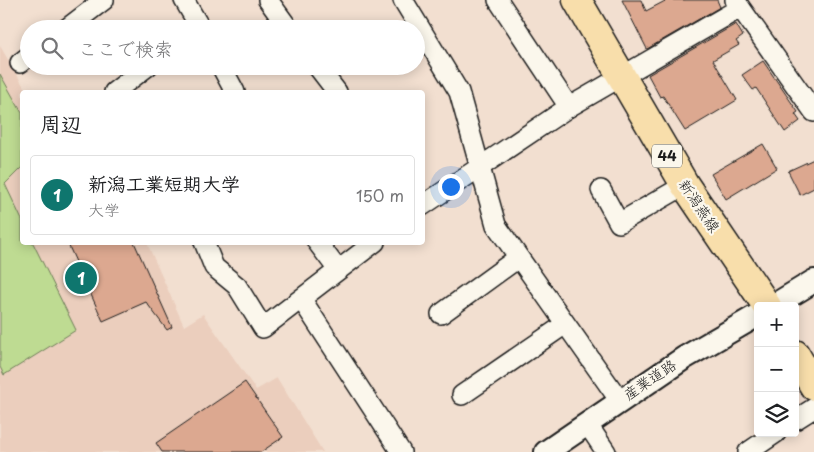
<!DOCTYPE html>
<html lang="ja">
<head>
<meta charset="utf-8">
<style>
	:root { --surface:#fff; --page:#f6f6f6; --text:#202124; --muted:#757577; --line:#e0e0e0; --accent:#0f766e }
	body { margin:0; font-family:"Playpen Sans","Klee One",sans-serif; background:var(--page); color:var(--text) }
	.controls { position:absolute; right:15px; bottom:15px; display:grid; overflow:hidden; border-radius:5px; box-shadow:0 2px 12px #0003 }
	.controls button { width:45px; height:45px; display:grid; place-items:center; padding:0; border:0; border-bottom:1px solid var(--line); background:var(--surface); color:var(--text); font:25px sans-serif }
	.you { position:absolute; left:450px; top:186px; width:18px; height:18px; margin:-12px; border:4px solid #fff; border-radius:50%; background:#1a73e8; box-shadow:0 0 0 8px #1a73e833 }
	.badge { display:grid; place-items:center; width:32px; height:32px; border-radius:50%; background:var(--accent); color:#fff; font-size:16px; font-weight:700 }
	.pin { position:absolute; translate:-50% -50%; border:2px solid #fff; box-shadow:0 1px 5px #0006 }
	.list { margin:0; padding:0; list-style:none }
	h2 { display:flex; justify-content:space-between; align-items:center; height:65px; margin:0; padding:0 20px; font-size:21px }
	h2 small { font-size:16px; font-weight:400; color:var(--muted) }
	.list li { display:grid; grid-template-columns:32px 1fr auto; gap:15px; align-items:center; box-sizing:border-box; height:80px; margin:0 10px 10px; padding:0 10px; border:1px solid var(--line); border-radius:5px }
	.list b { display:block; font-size:19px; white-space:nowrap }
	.list p { margin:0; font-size:16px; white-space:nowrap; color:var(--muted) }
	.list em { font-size:16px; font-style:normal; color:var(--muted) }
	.icon { flex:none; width:28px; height:28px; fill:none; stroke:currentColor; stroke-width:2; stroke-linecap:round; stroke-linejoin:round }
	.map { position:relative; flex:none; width:814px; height:452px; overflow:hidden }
	.search { position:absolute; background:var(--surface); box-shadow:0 2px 12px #0003; left:20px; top:20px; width:405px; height:55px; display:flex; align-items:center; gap:12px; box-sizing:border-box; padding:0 18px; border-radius:28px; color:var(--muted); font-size:19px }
	.panel { position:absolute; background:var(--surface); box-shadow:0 2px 12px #0003; left:20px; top:90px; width:405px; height:155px; border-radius:5px }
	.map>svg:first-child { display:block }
	.built { fill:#ebcebd }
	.green { fill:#bedb92; stroke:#6d7c57 }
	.building { fill:#dca890; stroke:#1c1c1c }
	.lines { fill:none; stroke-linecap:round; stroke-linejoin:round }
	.minor-casing { stroke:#1c1c1c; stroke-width:22 }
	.tertiary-casing { stroke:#1c1c1c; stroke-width:26 }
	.primary-casing { stroke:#1c1c1c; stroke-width:31 }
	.minor { stroke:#fbf7ec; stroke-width:19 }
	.tertiary { stroke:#fbf7ec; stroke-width:22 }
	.primary { stroke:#f8deab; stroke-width:28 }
	.labels { text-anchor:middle; stroke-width:4.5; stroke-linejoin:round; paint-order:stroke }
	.shield { fill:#fbf7ec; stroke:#5f5e5a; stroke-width:1 }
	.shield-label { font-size:14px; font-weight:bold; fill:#1c1c1c }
	.street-label { font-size:15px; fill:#1c1c1c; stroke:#fbf7ec }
</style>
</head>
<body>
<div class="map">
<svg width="814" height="452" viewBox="0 0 814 452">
	<rect width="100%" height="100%" fill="#f2dfd0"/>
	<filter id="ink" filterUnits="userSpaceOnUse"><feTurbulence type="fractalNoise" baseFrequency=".02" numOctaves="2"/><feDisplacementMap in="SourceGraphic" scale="10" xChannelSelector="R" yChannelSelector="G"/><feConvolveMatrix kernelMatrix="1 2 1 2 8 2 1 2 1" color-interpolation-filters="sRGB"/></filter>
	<g filter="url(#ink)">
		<polygon class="built" points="0,46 27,92 22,92 22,242 147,243 184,326 203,314 256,390 277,378 323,452 0,452"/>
		<polygon class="green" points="0,74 22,113 22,167 5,184 22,220 22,242 33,243 76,330 4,375 0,367"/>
		<g class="building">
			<polygon points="622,0 641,0 646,11 667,0 717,0 720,7 647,49"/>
			<polygon points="736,24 743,36 736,41 739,45 713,60 737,100 685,131 663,96 660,97 648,75"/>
			<polygon points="763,61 798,112 795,114 800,121 785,132 756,88 753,90 742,75"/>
			<polygon points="763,144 777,168 726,199 711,174"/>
			<polygon points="814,159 814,188 800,195 788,171"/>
			<polygon points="67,242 134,242 172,327 167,330 146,302 103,321"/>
			<polygon points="245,382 283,437 261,452 162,452 156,443"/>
		</g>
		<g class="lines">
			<defs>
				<g id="minor">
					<polyline points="184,0 201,29"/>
					<polyline points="268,0 289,29"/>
					<polyline points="403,0 459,92 496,225 620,401"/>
					<polyline points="498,0 569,107"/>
					<polyline points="735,0 814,112"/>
					<polyline points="66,29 104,0"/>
					<polyline points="20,63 29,56"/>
					<polyline points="221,66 235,92"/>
					<polyline points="317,66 337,92"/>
					<polyline points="114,92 148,66"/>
					<polyline points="601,190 619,223 685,185"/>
					<polyline points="422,206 569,107 740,8"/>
					<polyline points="204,242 214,267 237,286 263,328 375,242"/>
					<polyline points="317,242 338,270"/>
					<polyline points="302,300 401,452"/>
					<polyline points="441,314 518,258"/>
					<polyline points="462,395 564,325"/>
					<polyline points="795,420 814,408"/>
					<polyline points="588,425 606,452"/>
					<polyline points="748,452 776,433"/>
				</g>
				<g id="tertiary">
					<polyline points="773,306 814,281"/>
					<polyline points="546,452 684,358 758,315"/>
				</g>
				<g id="primary">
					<polyline points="577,0 685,185 767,306"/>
					<polyline points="795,354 814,386"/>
				</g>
			</defs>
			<use href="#minor" class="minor-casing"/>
			<use href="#tertiary" class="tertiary-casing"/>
			<use href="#primary" class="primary-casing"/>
			<use href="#minor" class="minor"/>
			<use href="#tertiary" class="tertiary"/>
			<use href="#primary" class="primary"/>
		</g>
	</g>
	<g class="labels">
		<rect class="shield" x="652" y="144.5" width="30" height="23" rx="4"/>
		<g class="shield-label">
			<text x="667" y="161">44</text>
		</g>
		<g class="street-label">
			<text transform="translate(699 206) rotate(56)" y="5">新潟燕線</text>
			<text transform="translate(650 380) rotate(-34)" y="5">産業道路</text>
		</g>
	</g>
</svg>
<div class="controls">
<button>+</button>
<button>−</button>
<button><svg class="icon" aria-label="layers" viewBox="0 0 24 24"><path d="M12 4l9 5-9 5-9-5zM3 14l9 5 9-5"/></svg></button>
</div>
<div class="you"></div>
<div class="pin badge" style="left:81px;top:278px">1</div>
<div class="search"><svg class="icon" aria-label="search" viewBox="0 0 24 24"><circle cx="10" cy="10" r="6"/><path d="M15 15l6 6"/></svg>ここで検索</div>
<section class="panel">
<h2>周辺<small></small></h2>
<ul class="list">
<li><span class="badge">1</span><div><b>新潟工業短期大学</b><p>大学</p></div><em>150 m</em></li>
</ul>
</section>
</div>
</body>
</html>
